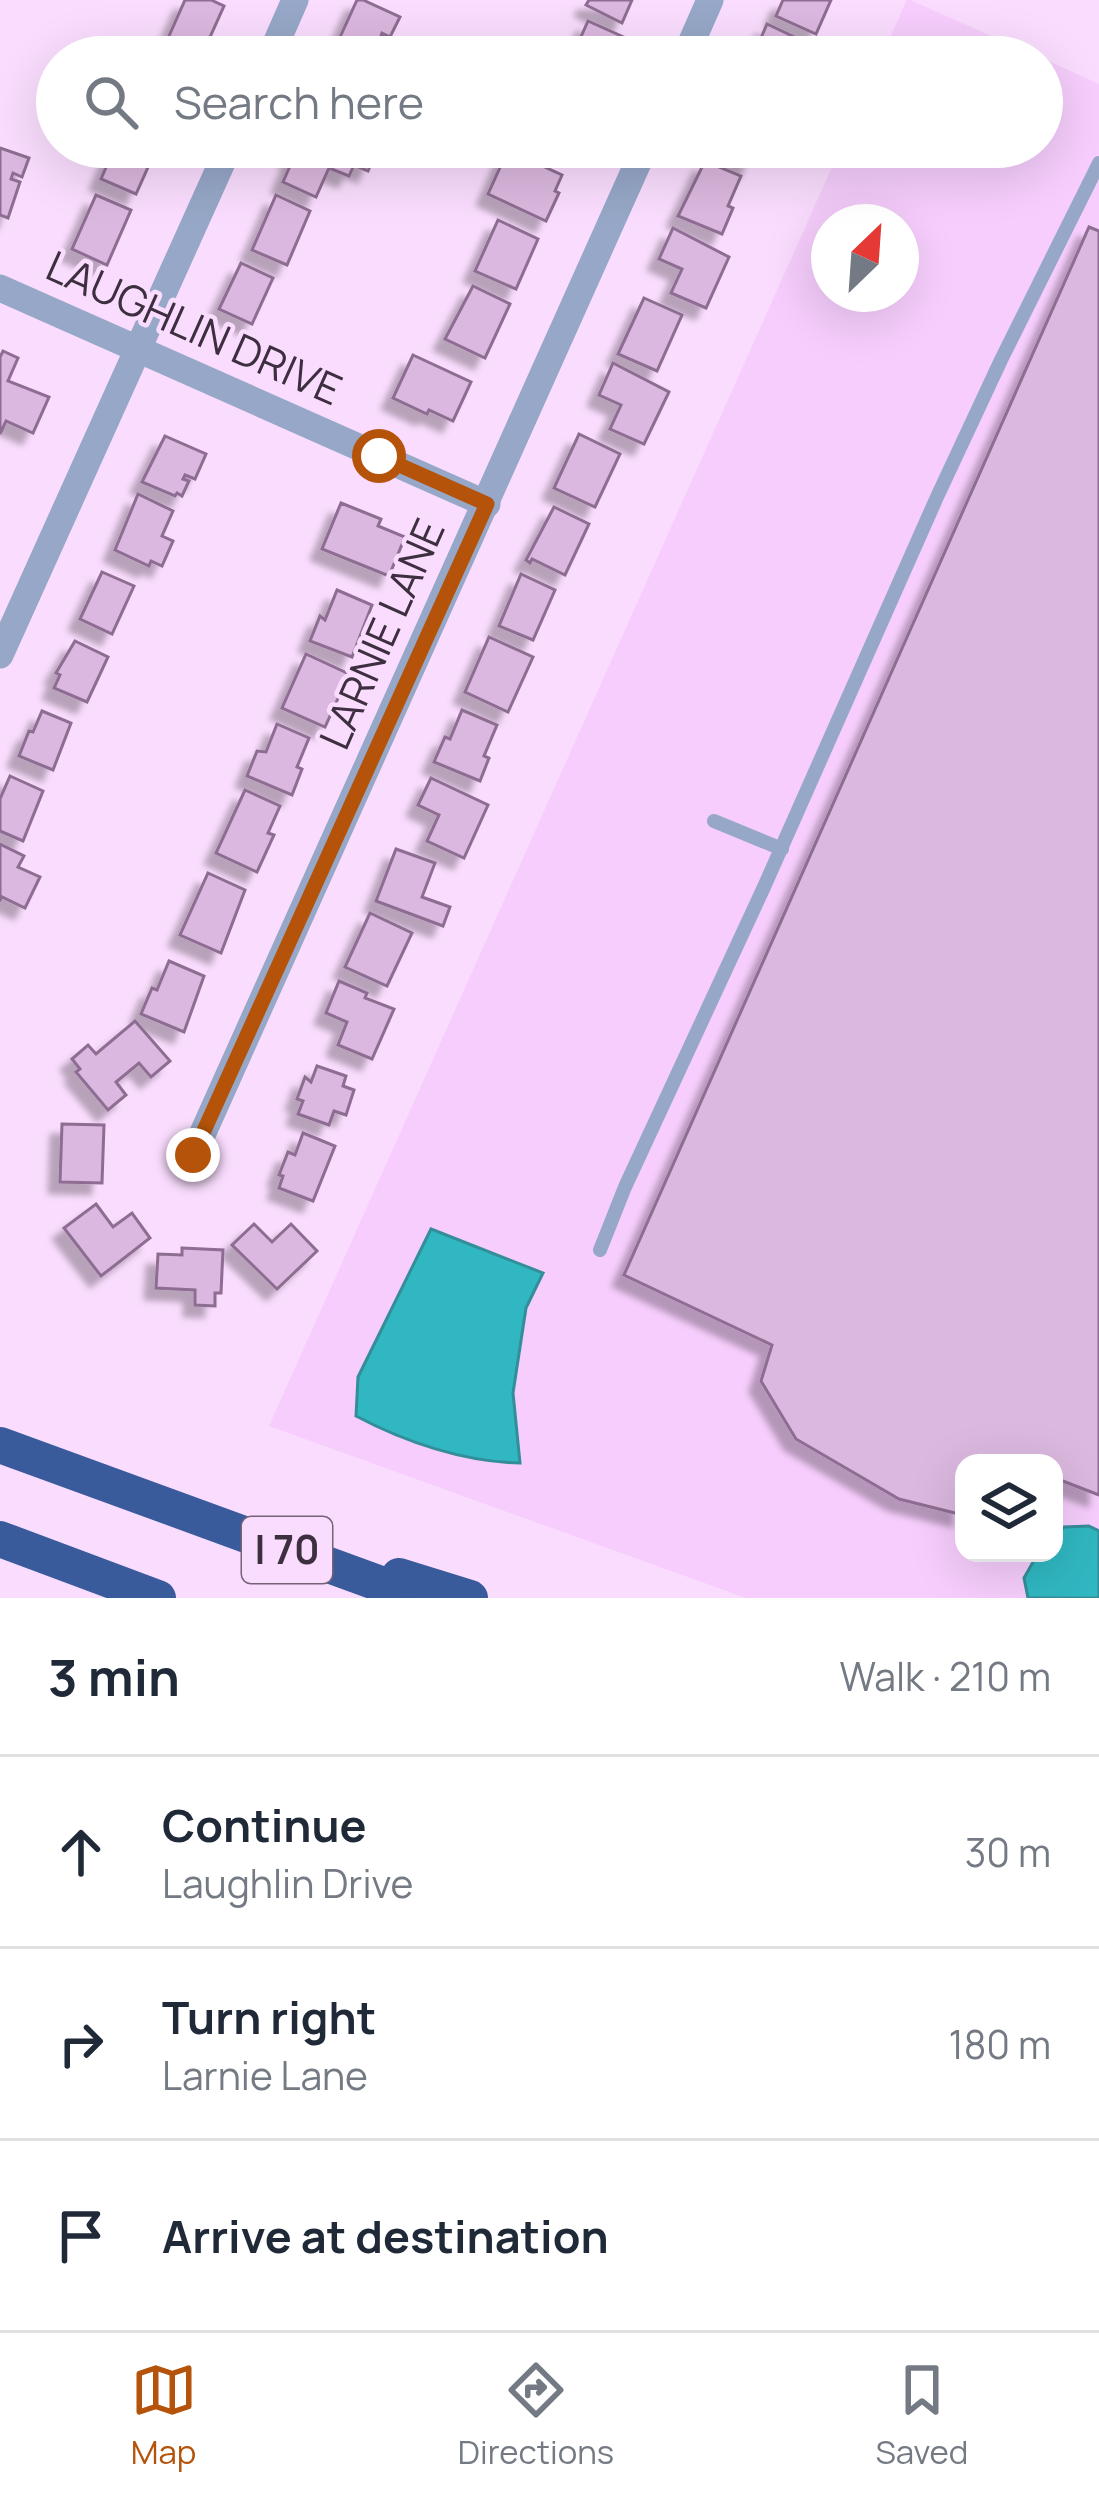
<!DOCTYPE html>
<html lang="en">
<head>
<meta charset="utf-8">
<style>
	:root { --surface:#fff; --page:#f2f2f3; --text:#1f2937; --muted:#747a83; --line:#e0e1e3; --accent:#b45309 }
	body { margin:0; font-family:Manrope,sans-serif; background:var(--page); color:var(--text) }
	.controls { position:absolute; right:36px; bottom:36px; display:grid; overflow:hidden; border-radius:24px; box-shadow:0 12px 48px #0002 }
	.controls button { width:108px; height:108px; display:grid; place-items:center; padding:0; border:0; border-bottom:3px solid var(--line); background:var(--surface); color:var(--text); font:60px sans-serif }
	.compass { position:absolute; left:811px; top:204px; width:108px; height:108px; border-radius:50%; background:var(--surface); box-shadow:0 12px 48px #0002; rotate:25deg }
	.stop { position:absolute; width:36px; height:36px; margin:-27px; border:9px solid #b45309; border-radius:50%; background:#fff }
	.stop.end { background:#b45309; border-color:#fff; box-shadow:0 3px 12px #0008 }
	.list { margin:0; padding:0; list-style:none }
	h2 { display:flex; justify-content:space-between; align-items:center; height:156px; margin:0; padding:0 48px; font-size:51px }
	h2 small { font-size:39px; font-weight:400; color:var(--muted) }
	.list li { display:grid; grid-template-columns:78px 1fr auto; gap:36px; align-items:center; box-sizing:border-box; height:192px; padding:0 48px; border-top:3px solid var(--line) }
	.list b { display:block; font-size:45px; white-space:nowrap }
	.list p { margin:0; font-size:39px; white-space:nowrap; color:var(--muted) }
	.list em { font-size:39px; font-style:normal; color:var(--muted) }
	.icon { flex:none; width:66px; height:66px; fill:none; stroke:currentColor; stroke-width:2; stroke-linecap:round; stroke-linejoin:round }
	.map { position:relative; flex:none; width:1099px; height:1598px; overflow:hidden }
	.search { position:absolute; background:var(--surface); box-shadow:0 12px 48px #0002; left:36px; right:36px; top:36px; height:132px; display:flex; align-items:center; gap:30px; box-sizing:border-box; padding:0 42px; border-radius:66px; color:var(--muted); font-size:45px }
	.sheet { height:732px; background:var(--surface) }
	nav { display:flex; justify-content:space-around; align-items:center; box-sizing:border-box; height:168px; border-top:3px solid var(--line); background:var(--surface); font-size:33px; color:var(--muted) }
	nav a { display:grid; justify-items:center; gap:6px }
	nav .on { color:var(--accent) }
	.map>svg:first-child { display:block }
	.built { fill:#f6cdfc; fill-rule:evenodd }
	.water { fill:#30b7c1; stroke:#348e9a; stroke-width:3 }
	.building { fill:#dbb8df; stroke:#8d6d91; stroke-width:3; filter:url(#shadow) }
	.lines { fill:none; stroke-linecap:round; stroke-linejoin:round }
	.lane { stroke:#96a7c7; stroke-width:14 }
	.street { stroke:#96a7c7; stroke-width:27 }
	.highway { stroke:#395b9b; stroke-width:36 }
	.route { stroke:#b45309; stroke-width:15 }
	.labels { text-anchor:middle; stroke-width:9; stroke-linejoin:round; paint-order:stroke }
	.shield { fill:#faddfe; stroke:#766378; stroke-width:3 }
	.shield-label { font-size:39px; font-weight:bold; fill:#3d2f3f }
	.street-label { font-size:42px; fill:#3d2f3f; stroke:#faddfe }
</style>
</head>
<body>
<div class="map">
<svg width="1099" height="1598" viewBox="0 0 1099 1598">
	<defs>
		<filter id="shadow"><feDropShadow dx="-11" dy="11" stdDeviation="3" flood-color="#0004"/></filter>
	</defs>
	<rect width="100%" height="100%" fill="#faddfe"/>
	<g class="built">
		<polygon points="907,0 910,0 1039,57 881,57"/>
		<path d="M 1042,58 L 1099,84 L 1099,1598 L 746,1598 L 269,1426 L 841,147 L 1042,147 ZM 829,222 L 901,222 L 901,294 L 829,294 ZM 964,1463 L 1054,1463 L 1054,1553 L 964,1553 Z"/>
	</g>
	<g class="water">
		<path d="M 431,1229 L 543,1273 L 526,1308 L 513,1393 L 520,1463 C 464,1462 405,1442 356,1416 L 358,1377 Z"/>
		<polygon points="1089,1526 1099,1531 1099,1598 1028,1598 1024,1578 1037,1555 1039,1553 1054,1553 1054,1537 1064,1527"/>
	</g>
	<g class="building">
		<polygon points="185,0 211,0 224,6 201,57 193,57 165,45"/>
		<polygon points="357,0 363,0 400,17 390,37 382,33 381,36 395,42 388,57 359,57 336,46"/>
		<polygon points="589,0 632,0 622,23 586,5"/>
		<polygon points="783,0 831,0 816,34 776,16"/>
		<polygon points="588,21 628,39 620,57 572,57"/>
		<polygon points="767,24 807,43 801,57 747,57 752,45 757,47"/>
		<polygon points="115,147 157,147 136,194 101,179"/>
		<polygon points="295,147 325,147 343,155 347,147 365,147 376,152 368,171 354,165 349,176 329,168 316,197 283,182 294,157 291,156"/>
		<polygon points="711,147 758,147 750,166"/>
		<polygon points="0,148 29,158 22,177 13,173 11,179 20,182 8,218 0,215"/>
		<polygon points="508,150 562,175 555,191 559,193 546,221 488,194"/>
		<polygon points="705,161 741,176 728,206 733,208 722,234 678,216"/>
		<polygon points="96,195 131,210 107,265 72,249"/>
		<polygon points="276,195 310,211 287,265 252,250"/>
		<polygon points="498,220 538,239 516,289 475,271"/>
		<polygon points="1089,227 1099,231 1099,1495 1055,1478 1054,1480 1054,1463 964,1463 963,1515 899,1499 796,1439 761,1381 772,1345 624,1275"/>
		<polygon points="673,228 729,257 706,308 671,293 682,269 659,259"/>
		<polygon points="241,263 273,278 252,324 219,309"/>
		<polygon points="473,286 510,304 485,358 445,339"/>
		<polygon points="644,298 682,315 657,371 618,354"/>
		<polygon points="3,351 18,358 8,381 49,397 33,433 6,421 0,434 0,357"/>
		<polygon points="413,355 471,382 453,421 429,410 427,414 393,398"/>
		<polygon points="613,363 669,392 644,444 610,429 621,405 599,395"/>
		<polygon points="579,434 620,454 595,507 554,488"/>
		<polygon points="165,436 206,454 195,479 185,475 183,479 189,481 182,496 177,493 175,496 142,482"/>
		<polygon points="138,494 173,511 162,536 173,541 162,566 151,561 149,566 115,550"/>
		<polygon points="341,503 381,519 378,526 405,537 389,576 322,549"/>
		<polygon points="554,507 589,524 565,575 532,559 530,563 526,560"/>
		<polygon points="102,572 134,586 112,634 80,619"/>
		<polygon points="521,574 555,590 533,640 499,626"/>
		<polygon points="337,590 372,605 352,657 310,641 320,616 325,620"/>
		<polygon points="489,637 533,657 508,712 465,692"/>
		<polygon points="75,641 108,657 87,702 54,688 60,675 56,673"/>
		<polygon points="306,654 349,674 325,727 282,708"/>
		<polygon points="462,710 497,725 484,756 489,758 480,781 434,762 445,737 450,739"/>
		<polygon points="42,711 71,723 53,770 19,756 29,731 33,732"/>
		<polygon points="277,724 309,738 297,767 302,769 292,795 247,776 257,751 266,752"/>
		<polygon points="10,776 43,791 23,841 0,831 0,799"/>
		<polygon points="431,778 488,805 464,858 427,841 439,815 418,805"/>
		<polygon points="245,790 280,806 268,833 274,835 257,872 216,853"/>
		<polygon points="0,844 24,856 18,867 40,877 25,908 2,897 0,900"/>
		<polygon points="396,849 435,863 422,897 450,907 443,926 376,901"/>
		<polygon points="208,873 245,890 221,953 180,935"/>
		<polygon points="370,913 412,933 387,986 345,967"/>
		<polygon points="169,961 204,976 184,1032 141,1014 152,988 157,990"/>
		<polygon points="339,981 367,993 365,998 394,1009 372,1059 338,1045 347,1022 326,1013"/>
		<polygon points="135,1021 170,1061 151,1077 139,1063 116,1082 126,1095 108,1110 76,1072 80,1069 72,1059 88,1045 96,1054"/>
		<polygon points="317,1066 346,1076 343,1086 354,1090 346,1115 334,1111 329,1125 298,1114 303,1101 297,1099 305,1077 311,1082"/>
		<polygon points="62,1124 104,1125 102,1183 60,1182"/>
		<polygon points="303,1133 335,1146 313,1201 279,1188 283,1176 279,1175 288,1152 295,1155"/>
		<polygon points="96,1204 113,1227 132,1213 150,1238 101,1276 64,1228"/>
		<polygon points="254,1224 272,1242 291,1224 317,1251 277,1289 232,1245"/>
		<polygon points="182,1248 223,1250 221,1293 215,1293 215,1306 195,1305 195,1290 156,1288 158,1254 182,1255"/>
	</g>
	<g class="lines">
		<g class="lane">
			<polyline points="714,821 782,849"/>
			<polyline points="600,1250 625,1187 764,887 937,497 1001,360 1099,163"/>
		</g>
		<g class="street">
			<polyline points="270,57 295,0"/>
			<polyline points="685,57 710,0"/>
			<polyline points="0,288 487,504"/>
			<polyline points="0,655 229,147"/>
			<polyline points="193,1155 645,147"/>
		</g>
		<g class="highway">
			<polyline points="0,1445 419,1598"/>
			<polyline points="0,1539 158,1598"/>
			<polyline points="399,1576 470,1598"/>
		</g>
	</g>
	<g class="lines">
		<polyline class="route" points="193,1155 487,504 379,456"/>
	</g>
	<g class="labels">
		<rect class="shield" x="242" y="1517" width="90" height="66" rx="9"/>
		<g class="shield-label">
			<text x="287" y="1564">I 70</text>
		</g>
		<g class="street-label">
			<text transform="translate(194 328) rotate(24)" y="15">LAUGHLIN DRIVE</text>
			<text transform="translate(382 634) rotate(-66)" y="15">LARNIE LANE</text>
		</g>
	</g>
</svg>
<div class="controls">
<button><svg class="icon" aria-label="layers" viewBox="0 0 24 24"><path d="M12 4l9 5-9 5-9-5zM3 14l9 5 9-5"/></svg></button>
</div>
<svg class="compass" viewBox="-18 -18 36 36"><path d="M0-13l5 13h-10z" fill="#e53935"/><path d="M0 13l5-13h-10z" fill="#747a83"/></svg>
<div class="stop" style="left:379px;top:456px"></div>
<div class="stop end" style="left:193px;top:1155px"></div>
<div class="search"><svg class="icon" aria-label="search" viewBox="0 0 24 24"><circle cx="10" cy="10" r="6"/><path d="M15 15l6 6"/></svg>Search here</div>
</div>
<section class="sheet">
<h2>3 min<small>Walk · 210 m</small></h2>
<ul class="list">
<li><svg class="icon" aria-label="ahead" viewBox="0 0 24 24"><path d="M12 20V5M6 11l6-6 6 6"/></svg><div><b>Continue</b><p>Laughlin Drive</p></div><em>30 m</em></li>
<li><svg class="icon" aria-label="right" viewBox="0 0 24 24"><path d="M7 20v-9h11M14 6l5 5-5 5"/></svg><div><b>Turn right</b><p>Larnie Lane</p></div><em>180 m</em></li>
<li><svg class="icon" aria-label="arrive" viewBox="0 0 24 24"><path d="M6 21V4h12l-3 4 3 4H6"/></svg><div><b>Arrive at destination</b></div></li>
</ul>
</section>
<nav>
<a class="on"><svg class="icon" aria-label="map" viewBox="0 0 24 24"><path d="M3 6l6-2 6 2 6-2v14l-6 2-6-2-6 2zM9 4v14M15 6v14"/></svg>Map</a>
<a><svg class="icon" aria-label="directions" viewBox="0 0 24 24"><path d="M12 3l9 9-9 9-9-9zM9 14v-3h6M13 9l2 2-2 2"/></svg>Directions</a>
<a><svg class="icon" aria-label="saved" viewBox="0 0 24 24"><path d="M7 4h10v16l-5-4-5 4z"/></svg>Saved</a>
</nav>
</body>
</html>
